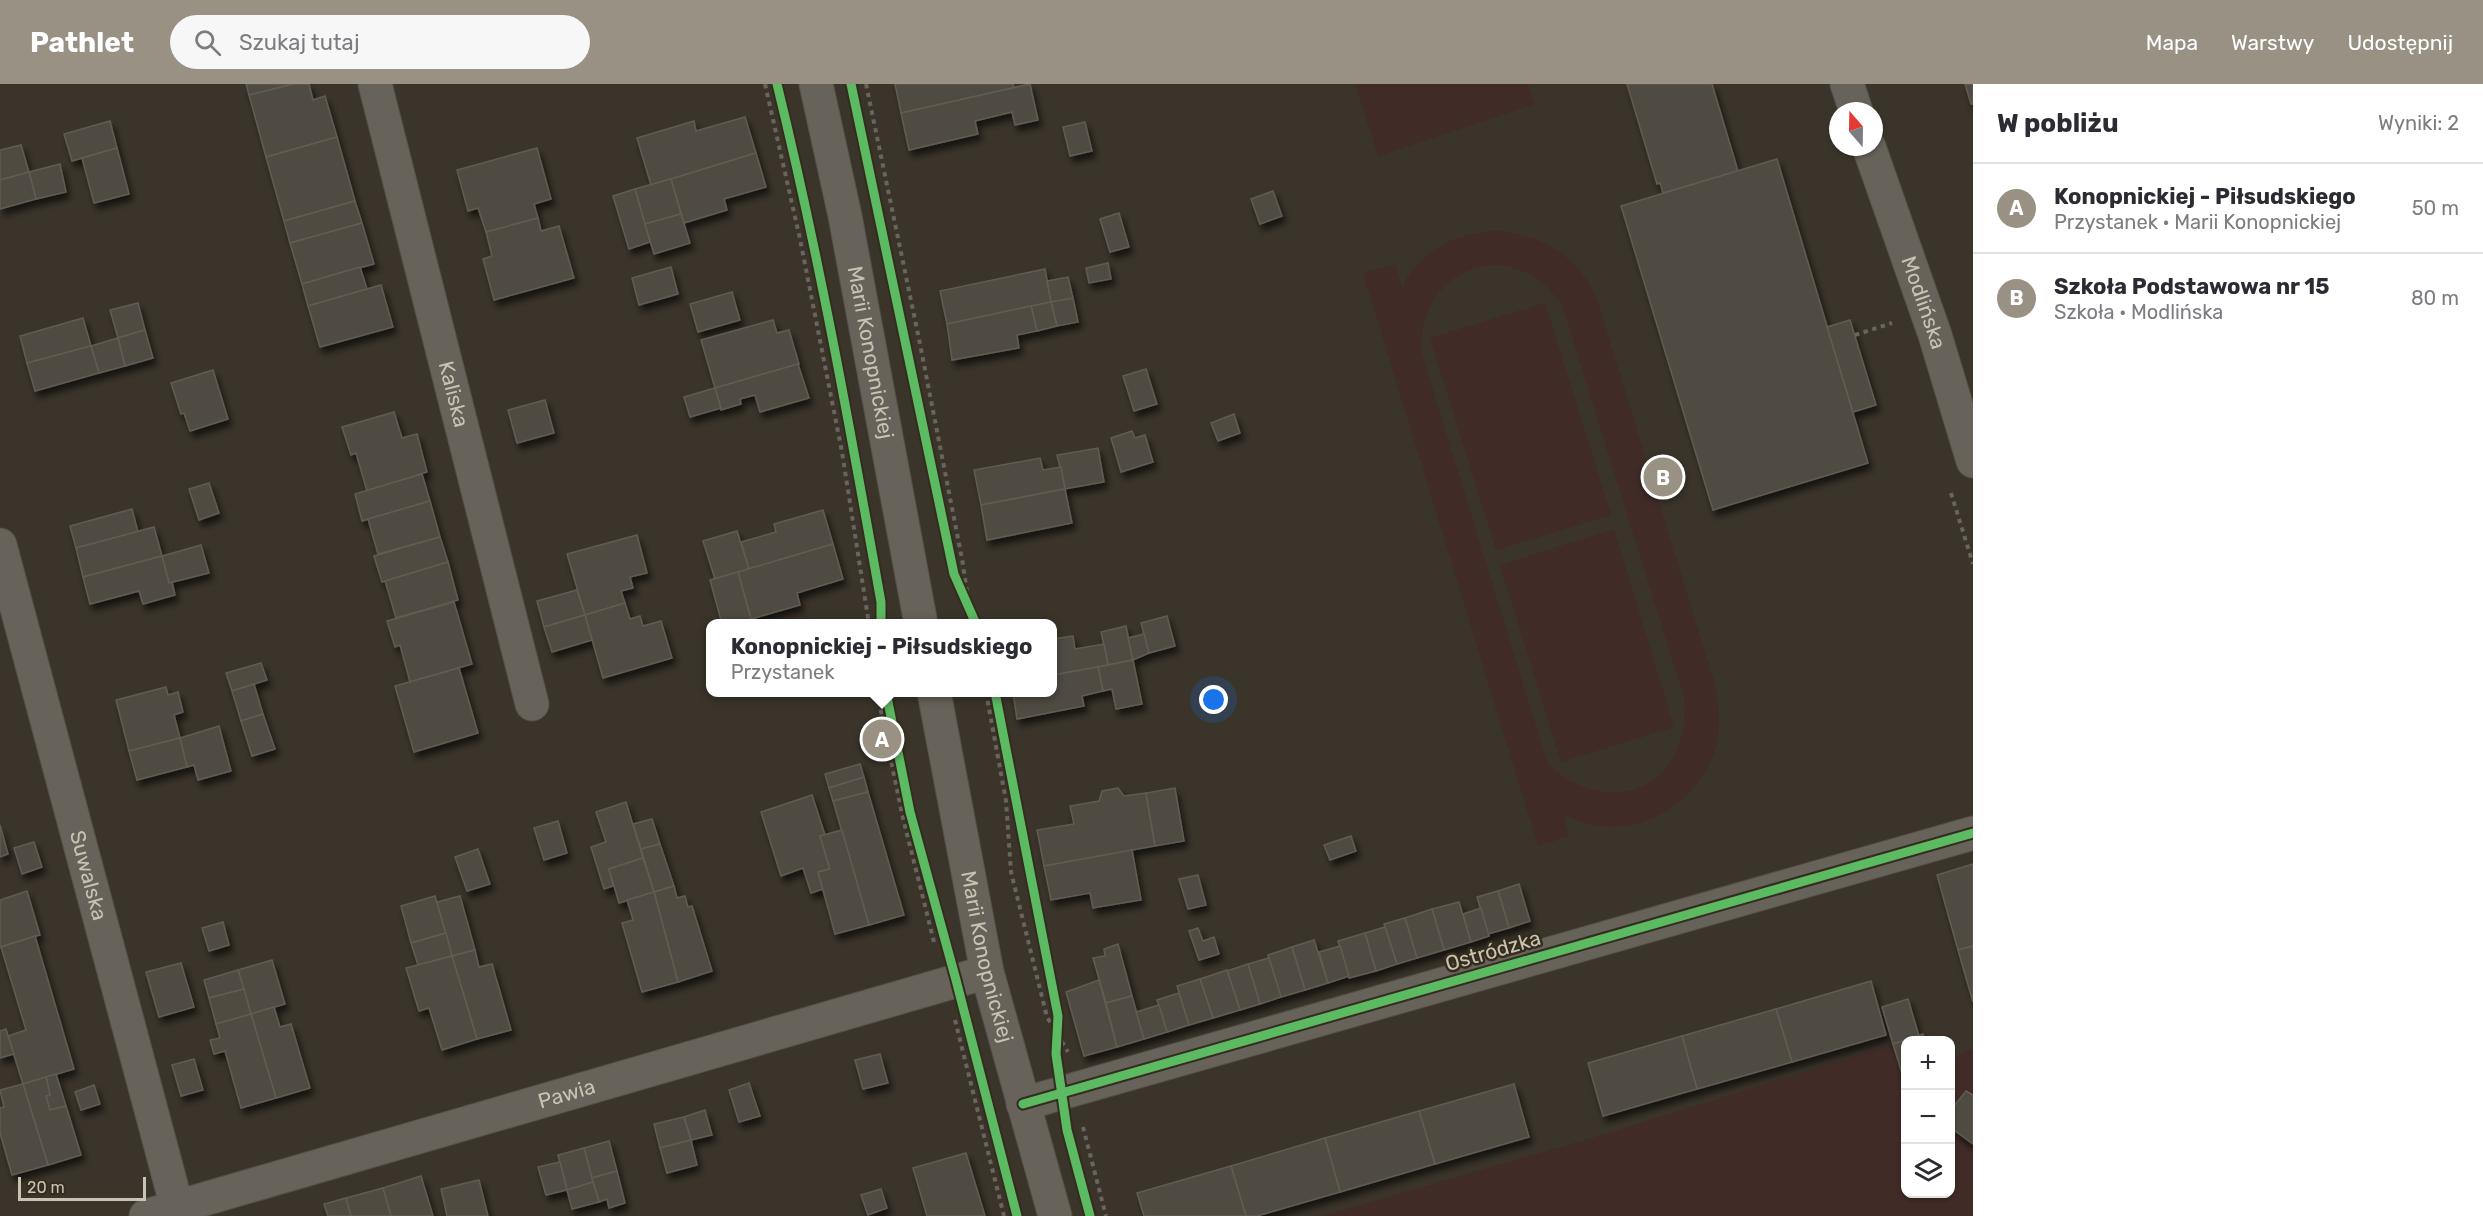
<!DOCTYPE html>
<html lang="pl">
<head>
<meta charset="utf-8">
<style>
	:root { --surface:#fff; --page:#f7f7f7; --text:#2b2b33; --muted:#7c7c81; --line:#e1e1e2; --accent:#989184 }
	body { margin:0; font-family:Rubik,sans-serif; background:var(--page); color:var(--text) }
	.controls { position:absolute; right:18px; bottom:18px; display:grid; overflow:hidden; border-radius:12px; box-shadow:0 2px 4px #0004 }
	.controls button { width:54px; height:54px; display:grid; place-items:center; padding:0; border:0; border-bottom:2px solid var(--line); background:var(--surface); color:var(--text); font:30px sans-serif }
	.compass { position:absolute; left:1829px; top:18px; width:54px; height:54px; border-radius:50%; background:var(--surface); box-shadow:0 2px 4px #0004; rotate:340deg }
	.scale { position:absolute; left:18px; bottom:15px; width:128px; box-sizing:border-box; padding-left:6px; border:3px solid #cac3b4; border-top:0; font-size:16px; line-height:21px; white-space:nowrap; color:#cac3b4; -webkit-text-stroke:4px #342c1d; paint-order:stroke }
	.you { position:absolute; left:1214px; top:616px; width:21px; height:21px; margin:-15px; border:4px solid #fff; border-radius:50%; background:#1a73e8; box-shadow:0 0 0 9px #1a73e833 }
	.badge { display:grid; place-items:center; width:39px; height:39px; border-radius:50%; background:var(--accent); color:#fff; font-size:20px; font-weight:700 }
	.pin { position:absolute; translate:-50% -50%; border:3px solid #fff; box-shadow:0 2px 6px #0006 }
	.popup { position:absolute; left:706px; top:535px; width:351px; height:78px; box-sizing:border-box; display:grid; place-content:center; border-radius:12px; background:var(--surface); filter:drop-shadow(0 2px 4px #0005); font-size:20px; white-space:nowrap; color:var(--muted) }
	.popup b { font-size:22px; color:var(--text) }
	.popup::after { content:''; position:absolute; left:50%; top:100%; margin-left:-12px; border:12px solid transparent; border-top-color:var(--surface) }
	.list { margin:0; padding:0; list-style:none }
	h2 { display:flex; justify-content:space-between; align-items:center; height:78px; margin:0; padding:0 24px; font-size:26px }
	h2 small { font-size:20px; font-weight:400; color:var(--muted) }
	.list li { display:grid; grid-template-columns:39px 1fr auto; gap:18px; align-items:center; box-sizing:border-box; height:90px; padding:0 24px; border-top:2px solid var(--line) }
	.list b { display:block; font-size:22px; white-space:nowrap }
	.list p { margin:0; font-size:20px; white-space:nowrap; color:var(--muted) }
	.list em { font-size:20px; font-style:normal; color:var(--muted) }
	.icon { flex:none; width:33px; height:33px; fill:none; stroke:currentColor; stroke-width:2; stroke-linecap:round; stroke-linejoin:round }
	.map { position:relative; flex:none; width:1973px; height:1132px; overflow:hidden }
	header { display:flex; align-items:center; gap:36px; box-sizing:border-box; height:84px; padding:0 30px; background:var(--accent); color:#fff }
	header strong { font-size:28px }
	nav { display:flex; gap:33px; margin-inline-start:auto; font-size:21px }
	.search { width:420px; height:54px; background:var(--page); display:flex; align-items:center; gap:15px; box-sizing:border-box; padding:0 21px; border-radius:33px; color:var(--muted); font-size:22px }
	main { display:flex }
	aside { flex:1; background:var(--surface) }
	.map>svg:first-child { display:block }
	.green { fill:#402b27; fill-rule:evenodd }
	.building { fill:#504b43; stroke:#615c52; stroke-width:1.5; filter:url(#shadow) }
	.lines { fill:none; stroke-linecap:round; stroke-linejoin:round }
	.minor-casing { stroke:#545048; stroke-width:35 }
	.path { stroke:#6a645e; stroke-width:4; stroke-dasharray:4.5 4.5; stroke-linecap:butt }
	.minor { stroke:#67625a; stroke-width:33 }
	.cycleway-casing { stroke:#342c1d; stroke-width:13 }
	.cycleway { stroke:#5cba63; stroke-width:9 }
	.labels { text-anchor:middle; stroke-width:5; stroke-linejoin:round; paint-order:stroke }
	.street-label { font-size:21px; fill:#cac3b4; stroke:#342c1d }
</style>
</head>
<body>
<header>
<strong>Pathlet</strong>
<div class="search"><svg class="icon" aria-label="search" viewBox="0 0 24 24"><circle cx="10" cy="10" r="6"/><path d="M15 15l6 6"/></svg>Szukaj tutaj</div>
<nav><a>Mapa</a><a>Warstwy</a><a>Udostępnij</a></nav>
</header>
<main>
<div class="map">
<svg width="1973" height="1132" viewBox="0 0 1973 1132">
	<defs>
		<filter id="shadow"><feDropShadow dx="3.5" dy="6" stdDeviation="3" flood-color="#0009"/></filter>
	</defs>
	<rect width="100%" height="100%" fill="#3a342a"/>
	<g class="green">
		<polygon points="1355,0 1528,0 1535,20 1378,72"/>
		<path d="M 1497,147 C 1544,151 1577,172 1597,215 L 1715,601 C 1719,623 1722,647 1714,669 C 1691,730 1620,764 1563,729 L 1569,752 L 1538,762 L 1363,189 L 1395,180 L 1402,204 C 1419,166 1458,148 1497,147 ZM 1500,181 C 1528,185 1546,198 1562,221 L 1684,613 C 1691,670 1652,723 1590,705 C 1574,700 1558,691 1547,678 L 1421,267 C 1421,217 1448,182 1500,181 Z"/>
		<polygon points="1545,219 1611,431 1496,466 1430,254"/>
		<polygon points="1614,445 1674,643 1561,678 1500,481"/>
		<polygon points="1893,960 1905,996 1906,1110 1950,1110 1951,976 1965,967 1973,965 1973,1132 1323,1132 1602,1051"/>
	</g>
	<g class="building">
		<polygon points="246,0 293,0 249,11"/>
		<polygon points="293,0 309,0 313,16 325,12 337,53 266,73 249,11"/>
		<polygon points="895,0 1013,0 1014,4 901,29"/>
		<polygon points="1030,0 1038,36 1015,41 1012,28 975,37 978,50 909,66 901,29"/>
		<polygon points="1627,0 1712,0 1738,87 1663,109 1660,99 1657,100"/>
		<polygon points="1965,0 1973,0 1973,20 1971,20"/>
		<polygon points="745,33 756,69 651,101 637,54 694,37 696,47"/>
		<polygon points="110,37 117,64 72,77 64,50"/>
		<polygon points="1085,38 1092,67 1070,72 1063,43"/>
		<polygon points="337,53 355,117 284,137 266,73"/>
		<polygon points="21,61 29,88 0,96 0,66"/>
		<polygon points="117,64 129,110 94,119 82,74"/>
		<polygon points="537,64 551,115 534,120 538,134 486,148 478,124 468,127 457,86"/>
		<polygon points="756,69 766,103 724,115 727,126 684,139 671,95"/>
		<polygon points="1777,75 1868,379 1713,426 1621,122"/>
		<polygon points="60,80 66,108 36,115 29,88"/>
		<polygon points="29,88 36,115 0,125 0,96"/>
		<polygon points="671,95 681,130 645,140 635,105"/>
		<polygon points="635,105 650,158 629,165 613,112"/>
		<polygon points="1273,107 1282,132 1260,140 1251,115"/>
		<polygon points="355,117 362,139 290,159 284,137"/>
		<polygon points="1119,129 1129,163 1110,168 1100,135"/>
		<polygon points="681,130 690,159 654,170 645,140"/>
		<polygon points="538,134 541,147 559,142 574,194 494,216 483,175 492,172 486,148"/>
		<polygon points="362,139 374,180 302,200 290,159"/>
		<polygon points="1108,179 1111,195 1089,199 1086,184"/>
		<polygon points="360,183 367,205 308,222 302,200"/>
		<polygon points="671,183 678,210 639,221 632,194"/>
		<polygon points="1045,185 1051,218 947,240 940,207"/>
		<polygon points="1068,193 1073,214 1051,218 1047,197"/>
		<polygon points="381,201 393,243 320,263 308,222"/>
		<polygon points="732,208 740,236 698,248 690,220"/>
		<polygon points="1073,214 1078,238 1057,242 1051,218"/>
		<polygon points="1051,218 1057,242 1037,247 1031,222"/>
		<polygon points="138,219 145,246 118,254 110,226"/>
		<polygon points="1031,222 1037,247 1017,251 1019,264 952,276 947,240"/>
		<polygon points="83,234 91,262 27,279 20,252"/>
		<polygon points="773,236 777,249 789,246 799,280 715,304 701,256"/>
		<polygon points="1850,236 1876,321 1853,328 1827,243"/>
		<polygon points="145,246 153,274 125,282 118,254"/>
		<polygon points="118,254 125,282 99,289 91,262"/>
		<polygon points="91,262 99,289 35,307 27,279"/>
		<polygon points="798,280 809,314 760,328 755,311 740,315 741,320 721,326 715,304"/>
		<polygon points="1146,285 1157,320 1134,327 1123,292"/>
		<polygon points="213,286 228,335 190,347 184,329 181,330 171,299"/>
		<polygon points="715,304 721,324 690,333 684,313"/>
		<polygon points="545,316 554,349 517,359 508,326"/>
		<polygon points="394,328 402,354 417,350 427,388 367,407 356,369 351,371 342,343"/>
		<polygon points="1234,330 1240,349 1218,357 1211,339"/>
		<polygon points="1132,347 1135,354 1145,351 1153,378 1121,388 1111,354"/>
		<polygon points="1098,364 1104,398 1065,405 1057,371"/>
		<polygon points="1040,374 1043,386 1061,383 1065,405 981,421 974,386"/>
		<polygon points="422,390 430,417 362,437 355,410"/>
		<polygon points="209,399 219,429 199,436 189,405"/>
		<polygon points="1065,405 1072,439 987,456 981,421"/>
		<polygon points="430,417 440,453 378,470 368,435"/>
		<polygon points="132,425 138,448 76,464 70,442"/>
		<polygon points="823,426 833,460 749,485 741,458 776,448 774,440"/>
		<polygon points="154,443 162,472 83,493 76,464"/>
		<polygon points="737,447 749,485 715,495 703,457"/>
		<polygon points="637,451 647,489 630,493 633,504 621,507 625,519 585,531 567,470"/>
		<polygon points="440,453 448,478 382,498 374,472"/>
		<polygon points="833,460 843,495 797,509 800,521 751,535 738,488"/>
		<polygon points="201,461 209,489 169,499 162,472"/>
		<polygon points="162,472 169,499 172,498 175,511 143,520 139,507 90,520 83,493"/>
		<polygon points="448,478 458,516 396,534 385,497"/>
		<polygon points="738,488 751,535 735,540 722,540 710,496"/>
		<polygon points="577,506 585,531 544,543 537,517"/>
		<polygon points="454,518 472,580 410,598 400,561 395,563 387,537"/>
		<polygon points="625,519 630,535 640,532 643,542 661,537 672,574 603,594 585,531"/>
		<polygon points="585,531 592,556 552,568 544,543"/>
		<polygon points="1167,532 1175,562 1149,569 1141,539"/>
		<polygon points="751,535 753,540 735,540"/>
		<polygon points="1126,542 1133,576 1108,581 1101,548"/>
		<polygon points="1144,550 1149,569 1133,576 1128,554"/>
		<polygon points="1073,552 1075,565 1104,560 1108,581 1053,591 1053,555"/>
		<polygon points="1133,576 1142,620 1116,625 1112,605 1103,607 1098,583"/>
		<polygon points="261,579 267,596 232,607 226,589"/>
		<polygon points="1098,583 1103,607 1082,612 1084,622 1017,635 1013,608 1053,608 1053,591"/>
		<polygon points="459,584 478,649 414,668 395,602"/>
		<polygon points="254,600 263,630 241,637 232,607"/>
		<polygon points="166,603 168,611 178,608 183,628 174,631 180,654 129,667 116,616"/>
		<polygon points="263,630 275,665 252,672 241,637"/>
		<polygon points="219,642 231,687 198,696 194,681 187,683 180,654"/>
		<polygon points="180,654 187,683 137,696 129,667"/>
		<polygon points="860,680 864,693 829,704 825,690"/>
		<polygon points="864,693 868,708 833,717 829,704"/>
		<polygon points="1118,704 1124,712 1146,709 1155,762 1044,782 1037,746 1074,740 1070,722 1099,717 1102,707"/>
		<polygon points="1175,704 1184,757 1155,762 1146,709"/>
		<polygon points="868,708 904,831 869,841 833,717"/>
		<polygon points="812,711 825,751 820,752 830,785 818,788 823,805 811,809 803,784 781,792 761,728"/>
		<polygon points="626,718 643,774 609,785 613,802 604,805 591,763 606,758 596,728"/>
		<polygon points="652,735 660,760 641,765 633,740"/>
		<polygon points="558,737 567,769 544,776 534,744"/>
		<polygon points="0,741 8,770 0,773"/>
		<polygon points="842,746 869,841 835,850 818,788 830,785 820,752"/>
		<polygon points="1351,752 1356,767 1330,776 1324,761"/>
		<polygon points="34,758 42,783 22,790 14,764"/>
		<polygon points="660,760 674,802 654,808 641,765"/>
		<polygon points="478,765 490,800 467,807 455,773"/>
		<polygon points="1132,766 1141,816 1093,824 1090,809 1051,816 1044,782"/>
		<polygon points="643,774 654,808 619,819 609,785"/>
		<polygon points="1973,780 1973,862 1958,866 1937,791"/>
		<polygon points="1198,791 1206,821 1188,825 1179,795"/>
		<polygon points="1519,800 1530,837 1509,844 1498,807"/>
		<polygon points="674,802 677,814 685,812 688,823 692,822 712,887 678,898 654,808"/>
		<polygon points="27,807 40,851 0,863 0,816"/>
		<polygon points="1498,807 1509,844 1488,850 1477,813"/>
		<polygon points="654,808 678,898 642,908 622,839 633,836 627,816"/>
		<polygon points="435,812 446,849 411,859 401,822"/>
		<polygon points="460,812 475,866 452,872 437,818"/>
		<polygon points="1459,818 1471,858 1444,866 1432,825"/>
		<polygon points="1481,824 1489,852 1471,858 1463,830"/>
		<polygon points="1432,825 1444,866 1417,874 1405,834"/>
		<polygon points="1405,834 1417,874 1397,880 1384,840"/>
		<polygon points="223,838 229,861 209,867 202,844"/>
		<polygon points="1385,843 1397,880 1376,887 1365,849"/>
		<polygon points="1198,844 1203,857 1214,853 1219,870 1199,876 1189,847"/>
		<polygon points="446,849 452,872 418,881 411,859"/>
		<polygon points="1365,849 1376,887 1349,894 1338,857"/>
		<polygon points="35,852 74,985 23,1000 8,952 26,946 1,863"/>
		<polygon points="1314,856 1328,899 1305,906 1292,863"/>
		<polygon points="1118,860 1132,912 1106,919 1093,874 1105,872 1104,865"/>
		<polygon points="1340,862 1349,892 1328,899 1319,868"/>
		<polygon points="1973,862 1973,918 1958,866"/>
		<polygon points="1292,863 1305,906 1281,913 1268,871"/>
		<polygon points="475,866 479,883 492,880 511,946 477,955 452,872"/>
		<polygon points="452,872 477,955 442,966 429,924 419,927 406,884"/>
		<polygon points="1269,874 1281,913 1260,920 1248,880"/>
		<polygon points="272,876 285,920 251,930 238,886"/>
		<polygon points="181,879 194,923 159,933 146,888"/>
		<polygon points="1248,880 1260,920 1240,926 1227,887"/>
		<polygon points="238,886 244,905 209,914 204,896"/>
		<polygon points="1227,886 1240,926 1213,934 1200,895"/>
		<polygon points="1200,895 1213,934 1189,941 1177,902"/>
		<polygon points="1099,896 1117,963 1084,972 1066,908"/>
		<polygon points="1871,897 1886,951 1792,978 1776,925"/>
		<polygon points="244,905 251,930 216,940 209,914"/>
		<polygon points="1179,909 1189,941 1167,948 1157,916"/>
		<polygon points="1132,912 1144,955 1117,963 1106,919"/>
		<polygon points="1908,915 1919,952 1893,960 1882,923"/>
		<polygon points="1159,921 1167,948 1144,955 1136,928"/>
		<polygon points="274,923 280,943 291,940 310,1004 276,1014 251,930"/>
		<polygon points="1776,925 1792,978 1697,1005 1682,952"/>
		<polygon points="251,930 276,1014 241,1024 225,967 214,970 210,956 220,954 216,940"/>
		<polygon points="6,945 14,970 0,974 0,947"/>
		<polygon points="1923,950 1925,956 1906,956 1904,996 1893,960"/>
		<polygon points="1682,952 1697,1005 1603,1032 1588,979"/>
		<polygon points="880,970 888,999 863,1005 855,976"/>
		<polygon points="194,975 203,1006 181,1012 172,981"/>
		<polygon points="56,990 66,1022 50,1026 46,1012 50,1011 46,993"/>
		<polygon points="46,993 50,1011 46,1012 50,1026 66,1022 81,1071 48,1081 23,1000"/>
		<polygon points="749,999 760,1032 739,1038 729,1006"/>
		<polygon points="23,1000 48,1081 12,1091 0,1049 0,1024 4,1023 0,1006"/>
		<polygon points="1514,1000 1529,1053 1435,1080 1419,1027"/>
		<polygon points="94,1001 100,1020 81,1026 75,1008"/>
		<polygon points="1966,1007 1973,1011 1973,1060 1950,1043 1950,1027"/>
		<polygon points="705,1026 712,1051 691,1056 684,1033"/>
		<polygon points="1419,1027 1435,1080 1340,1108 1325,1054"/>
		<polygon points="684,1033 691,1056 660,1064 654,1040"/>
		<polygon points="1325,1054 1340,1108 1257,1132 1246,1132 1231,1082"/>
		<polygon points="691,1056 697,1081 667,1089 660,1064"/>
		<polygon points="609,1057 617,1087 592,1094 584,1064"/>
		<polygon points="584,1064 593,1098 567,1106 558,1071"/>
		<polygon points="966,1069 985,1132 927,1132 913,1084"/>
		<polygon points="560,1078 567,1106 546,1111 538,1083"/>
		<polygon points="1231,1082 1246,1132 1144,1132 1137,1109"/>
		<polygon points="617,1087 625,1119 609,1124 607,1115 599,1118 592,1094"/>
		<polygon points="421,1092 433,1132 391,1132 383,1104"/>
		<polygon points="479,1096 488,1132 447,1132 441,1105"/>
		<polygon points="593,1098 599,1118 572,1125 567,1106"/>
		<polygon points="383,1104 391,1132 351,1132 346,1114"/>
		<polygon points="881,1105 887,1124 868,1131 861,1111"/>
		<polygon points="346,1114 351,1132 328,1132 324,1120"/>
	</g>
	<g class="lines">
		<defs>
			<g id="minor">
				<path id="s1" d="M 375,0 L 532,620"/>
				<path id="s2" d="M 816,0 L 845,132 L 921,540"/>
				<polyline points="1847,0 1856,27"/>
				<path id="s3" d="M 1869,63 L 1935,251 L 1973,377"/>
				<path id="s4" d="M 0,461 L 177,1123"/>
				<path id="s5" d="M 934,608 L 987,888 L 1055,1132"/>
				<polyline points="1023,1020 1973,749"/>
				<path id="s6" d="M 146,1132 L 987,888"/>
			</g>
		</defs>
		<use href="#minor" class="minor-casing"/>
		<g class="path">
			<polyline points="765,0 800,155 842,368 869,540"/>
			<polyline points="866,0 919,255 962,475 972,540"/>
			<polyline points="1855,251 1892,239"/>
			<polyline points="1951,409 1973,480"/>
			<polyline points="877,608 902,730 935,862"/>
			<polyline points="986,608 1006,717 1011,788 1047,933 1068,968"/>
			<polyline points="955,936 1004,1132"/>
			<polyline points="1083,1043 1106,1132"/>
		</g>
		<use href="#minor" class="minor"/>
		<defs>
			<g id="cycleway">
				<path d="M 777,0 C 819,171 850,344 881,518 L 881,540"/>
				<polyline points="851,0 954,490 976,540"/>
				<polyline points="886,608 910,728 956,896 1017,1132"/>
				<polyline points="995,608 1058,932 1056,970 1067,1046 1090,1132"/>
				<polyline points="1023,1020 1973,749"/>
			</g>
		</defs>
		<use href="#cycleway" class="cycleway-casing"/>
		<use href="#cycleway" class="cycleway"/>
	</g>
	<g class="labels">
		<g class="street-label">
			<text dy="7" stroke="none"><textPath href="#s3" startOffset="165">Modlińska</textPath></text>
			<text dy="7" stroke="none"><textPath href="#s2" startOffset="274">Marii Konopnickiej</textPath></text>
			<text dy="7" stroke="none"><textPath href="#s1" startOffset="320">Kaliska</textPath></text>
			<text dy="7" stroke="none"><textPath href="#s4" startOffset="342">Suwalska</textPath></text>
			<text transform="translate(1493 867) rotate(-16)" y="7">Ostródzka</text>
			<text dy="7" stroke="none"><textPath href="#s5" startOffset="270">Marii Konopnickiej</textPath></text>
			<text dy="7" stroke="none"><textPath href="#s6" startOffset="438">Pawia</textPath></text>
		</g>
	</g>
</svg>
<div class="controls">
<button>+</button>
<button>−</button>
<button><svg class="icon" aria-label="layers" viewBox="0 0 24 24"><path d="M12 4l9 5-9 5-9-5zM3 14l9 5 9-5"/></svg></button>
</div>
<svg class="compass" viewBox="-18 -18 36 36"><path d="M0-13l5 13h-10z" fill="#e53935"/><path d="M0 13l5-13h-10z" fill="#7c7c81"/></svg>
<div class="scale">20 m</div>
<div class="you"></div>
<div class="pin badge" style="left:882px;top:655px">A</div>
<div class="popup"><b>Konopnickiej - Piłsudskiego</b>Przystanek</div>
<div class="pin badge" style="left:1663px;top:393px">B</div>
</div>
<aside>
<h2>W pobliżu<small>Wyniki: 2</small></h2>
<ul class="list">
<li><span class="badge">A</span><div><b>Konopnickiej - Piłsudskiego</b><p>Przystanek · Marii Konopnickiej</p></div><em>50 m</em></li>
<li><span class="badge">B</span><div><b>Szkoła Podstawowa nr 15</b><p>Szkoła · Modlińska</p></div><em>80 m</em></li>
</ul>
</aside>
</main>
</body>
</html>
